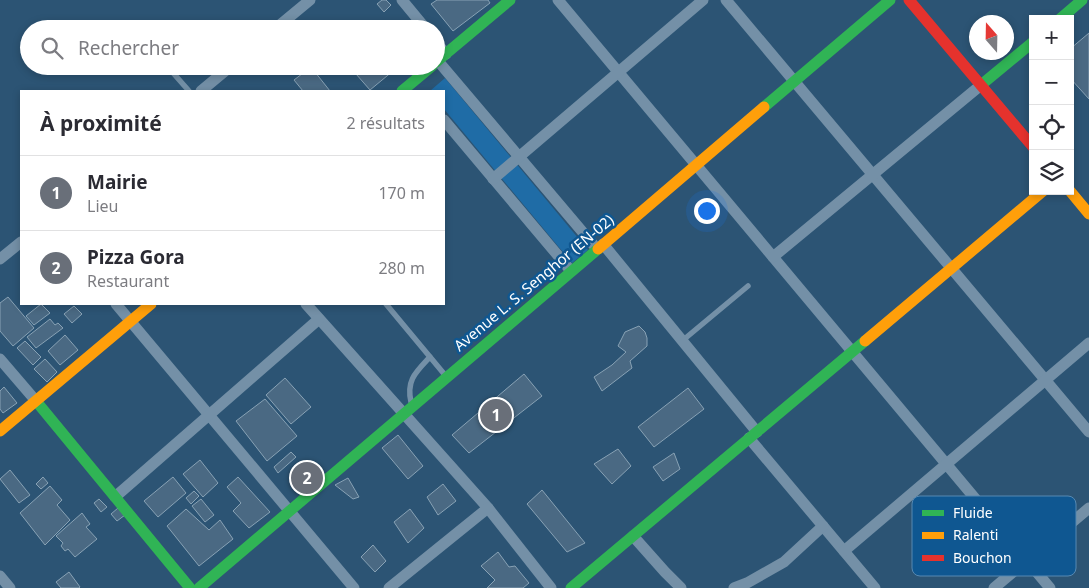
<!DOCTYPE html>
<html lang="fr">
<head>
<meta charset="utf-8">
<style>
	:root { --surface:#fff; --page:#f7f7f7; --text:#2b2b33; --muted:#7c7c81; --line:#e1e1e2; --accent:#696f79 }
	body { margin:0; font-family:"Noto Sans",sans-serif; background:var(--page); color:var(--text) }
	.controls { position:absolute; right:15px; top:15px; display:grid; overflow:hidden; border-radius:0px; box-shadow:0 2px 8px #0003 }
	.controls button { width:45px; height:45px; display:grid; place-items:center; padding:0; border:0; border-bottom:1px solid var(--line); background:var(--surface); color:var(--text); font:25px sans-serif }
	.compass { position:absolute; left:969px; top:15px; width:45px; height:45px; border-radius:50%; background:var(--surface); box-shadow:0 2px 8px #0003; rotate:340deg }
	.you { position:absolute; left:706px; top:210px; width:18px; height:18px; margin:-12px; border:4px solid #fff; border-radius:50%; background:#1a73e8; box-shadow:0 0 0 8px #1a73e833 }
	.badge { display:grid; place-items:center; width:32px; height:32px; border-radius:50%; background:var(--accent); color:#fff; font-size:16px; font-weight:700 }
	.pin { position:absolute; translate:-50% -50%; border:2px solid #fff; box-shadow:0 1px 5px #0006 }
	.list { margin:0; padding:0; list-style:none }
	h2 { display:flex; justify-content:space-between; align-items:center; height:65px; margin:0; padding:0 20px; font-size:21px }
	h2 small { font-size:16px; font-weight:400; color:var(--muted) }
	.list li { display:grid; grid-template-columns:32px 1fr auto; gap:15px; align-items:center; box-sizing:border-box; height:75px; padding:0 20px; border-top:1px solid var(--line) }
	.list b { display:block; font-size:19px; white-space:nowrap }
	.list p { margin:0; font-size:16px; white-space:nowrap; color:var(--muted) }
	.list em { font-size:16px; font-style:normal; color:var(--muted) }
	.icon { flex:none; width:28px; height:28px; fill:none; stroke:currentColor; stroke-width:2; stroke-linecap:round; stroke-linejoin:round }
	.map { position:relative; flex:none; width:1089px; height:588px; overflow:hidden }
	.search { position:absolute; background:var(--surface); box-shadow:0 2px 8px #0003; left:20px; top:20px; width:425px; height:55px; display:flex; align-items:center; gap:12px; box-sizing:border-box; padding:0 18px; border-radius:28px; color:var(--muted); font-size:19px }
	.panel { position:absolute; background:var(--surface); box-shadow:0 2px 8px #0003; left:20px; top:90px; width:425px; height:215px; border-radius:0px }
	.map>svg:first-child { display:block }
	.green { fill:#1f6ca6 }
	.building { fill:#4a6983; stroke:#88a2b5 }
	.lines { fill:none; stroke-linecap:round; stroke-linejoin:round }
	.lane { stroke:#7490a7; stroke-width:5.5 }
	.street { stroke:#7490a7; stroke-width:11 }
	.fast { stroke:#30b455; stroke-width:11 }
	.slow { stroke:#ff9f0a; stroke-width:11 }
	.jam { stroke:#e5322d; stroke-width:11 }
	.labels { text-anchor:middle; stroke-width:5; stroke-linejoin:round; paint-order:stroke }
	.street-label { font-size:15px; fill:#fff; stroke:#0f5791 }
	.key { fill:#0f5791; stroke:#5789b2; stroke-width:1 }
	.key-label { font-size:14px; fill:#fff }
</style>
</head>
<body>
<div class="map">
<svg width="1089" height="588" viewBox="0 0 1089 588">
	<rect width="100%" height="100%" fill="#2c5474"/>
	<polygon class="green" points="445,78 588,250 572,263 444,109 444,91 430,91"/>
	<g class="building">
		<polygon points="382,0 386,0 391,5 384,12 377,4"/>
		<polygon points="437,0 488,0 490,3 453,31 431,4"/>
		<polygon points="400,21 406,28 405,29 396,29 394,27"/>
		<polygon points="1089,33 1089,99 1070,78 1070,49"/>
		<polygon points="365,66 399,66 370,90 356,74"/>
		<polygon points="311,67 330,91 303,91 294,80"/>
		<polygon points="8,297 34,328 13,346 0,331 0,303"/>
		<polygon points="41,304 50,313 34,325 26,316"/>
		<polygon points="74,306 82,314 72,323 64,314"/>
		<polygon points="50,319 55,325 58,323 63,328 36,348 27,337"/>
		<polygon points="639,326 645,332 647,338 647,346 630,361 632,368 602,391 594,377 612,365 626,352 618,346 625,332"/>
		<polygon points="65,335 78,350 60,365 48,351"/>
		<polygon points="25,341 41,357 33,365 17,348"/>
		<polygon points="45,359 57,372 47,382 34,369"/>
		<polygon points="524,374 542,396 469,453 452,435"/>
		<polygon points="285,378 311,407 291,424 266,395"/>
		<polygon points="4,387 17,403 3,413 0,409 0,391"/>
		<polygon points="688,388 704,409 654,447 638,427"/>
		<polygon points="265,399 297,436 267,461 236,421"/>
		<polygon points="398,435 423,466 408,479 382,448"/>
		<polygon points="618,449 631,466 612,484 594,464"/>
		<polygon points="291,452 296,457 278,473 274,467"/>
		<polygon points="674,453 680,469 663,481 653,467"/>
		<polygon points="200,460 218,483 203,497 183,474"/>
		<polygon points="10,470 30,495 19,503 0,479"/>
		<polygon points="43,477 48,483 41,489 36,484"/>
		<polygon points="173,477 186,493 158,517 144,501"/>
		<polygon points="238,477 270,512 249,528 233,511 241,503 227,487"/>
		<polygon points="348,478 359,497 353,499 335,485"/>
		<polygon points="443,484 456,501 438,515 427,497"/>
		<polygon points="50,486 62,500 57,505 70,520 45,545 20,513"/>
		<polygon points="542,490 585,543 567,552 527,504"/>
		<polygon points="194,491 199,496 191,504 186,498"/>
		<polygon points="99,499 107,507 101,512 94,503"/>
		<polygon points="201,499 214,515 205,522 192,506"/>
		<polygon points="118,508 125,515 117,521 111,514"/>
		<polygon points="186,509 209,530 220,520 233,539 199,566 167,526"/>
		<polygon points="410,509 424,528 408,543 394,522"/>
		<polygon points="82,513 90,524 86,527 97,539 75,557 68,549 65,551 61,546 63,543 56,536"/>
		<polygon points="373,545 386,561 375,572 361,557"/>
		<polygon points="498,552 509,567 515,566 529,583 523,588 487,588 495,580 481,566"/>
		<polygon points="69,572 80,587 79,588 61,588 56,582"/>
	</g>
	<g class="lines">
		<g class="lane">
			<polyline points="167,66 189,91"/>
			<polyline points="386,304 445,375"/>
			<polyline points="682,341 748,286"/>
			<path d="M 411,402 C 406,380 416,372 430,357"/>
		</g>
		<g class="street">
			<polyline points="402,0 426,29"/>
			<polyline points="558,0 1050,588"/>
			<polyline points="726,0 1089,432"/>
			<polyline points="275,29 310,0"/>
			<polyline points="436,42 446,54"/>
			<polyline points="438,61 597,249"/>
			<polyline points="201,91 231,66"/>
			<polyline points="444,120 571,271"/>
			<polyline points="493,179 703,0"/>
			<polyline points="603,244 757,432"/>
			<polyline points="773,257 981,85"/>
			<polyline points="0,259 21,242"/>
			<polyline points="116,304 354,588"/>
			<polyline points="306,304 488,508 551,588"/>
			<polyline points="0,359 36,401"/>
			<polyline points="749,438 875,588"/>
			<polyline points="115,497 319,319"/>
			<polyline points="633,536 665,572 681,588"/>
			<polyline points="844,551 1089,343"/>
			<polyline points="0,576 10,588"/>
			<polyline points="389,588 488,508"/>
			<polyline points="734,588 747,583 784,562 823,526"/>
			<polyline points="994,588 1089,508"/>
		</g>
		<g class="fast">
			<polyline points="1060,19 1082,0"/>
			<polyline points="436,62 510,0"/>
			<polyline points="981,85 1033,42"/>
			<polyline points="402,91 432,66"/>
			<polyline points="764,107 890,0"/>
			<polyline points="36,401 190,588"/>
			<polyline points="199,588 598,249"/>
			<polyline points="571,588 865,341"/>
		</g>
		<g class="slow">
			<polyline points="1070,191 1089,214"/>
			<polyline points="598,249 764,107"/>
			<polyline points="865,341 1043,191"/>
			<polyline points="0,431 151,304"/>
		</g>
		<polyline class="jam" points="909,0 1033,147"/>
	</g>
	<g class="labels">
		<g class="street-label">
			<text transform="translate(534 283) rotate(-40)" y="5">Avenue L. S. Senghor (EN-02)</text>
		</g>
	</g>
	<rect x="912" y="496" width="164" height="80" rx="8" class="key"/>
	<rect x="922" y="510" width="22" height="6" fill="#30b455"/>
	<rect x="922" y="532" width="22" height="7" fill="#ff9f0a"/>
	<rect x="922" y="555" width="22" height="6" fill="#e5322d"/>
	<g class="key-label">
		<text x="953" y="518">Fluide</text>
		<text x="953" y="540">Ralenti</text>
		<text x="953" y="563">Bouchon</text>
	</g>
</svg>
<div class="controls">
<button>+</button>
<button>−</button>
<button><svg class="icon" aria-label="locate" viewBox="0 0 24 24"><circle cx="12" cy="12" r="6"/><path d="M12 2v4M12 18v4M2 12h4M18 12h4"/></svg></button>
<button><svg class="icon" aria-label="layers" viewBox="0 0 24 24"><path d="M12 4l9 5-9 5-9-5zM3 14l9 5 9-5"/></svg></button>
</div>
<svg class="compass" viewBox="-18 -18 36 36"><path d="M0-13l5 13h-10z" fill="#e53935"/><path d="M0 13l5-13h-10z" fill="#7c7c81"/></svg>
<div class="you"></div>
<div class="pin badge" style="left:496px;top:415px">1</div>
<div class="pin badge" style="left:307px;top:478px">2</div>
<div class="search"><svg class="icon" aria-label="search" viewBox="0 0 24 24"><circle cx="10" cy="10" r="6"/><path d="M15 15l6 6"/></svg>Rechercher</div>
<section class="panel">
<h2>À proximité<small>2 résultats</small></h2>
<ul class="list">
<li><span class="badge">1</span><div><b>Mairie</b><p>Lieu</p></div><em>170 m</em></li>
<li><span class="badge">2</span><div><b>Pizza Gora</b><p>Restaurant</p></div><em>280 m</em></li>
</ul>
</section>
</div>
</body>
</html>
